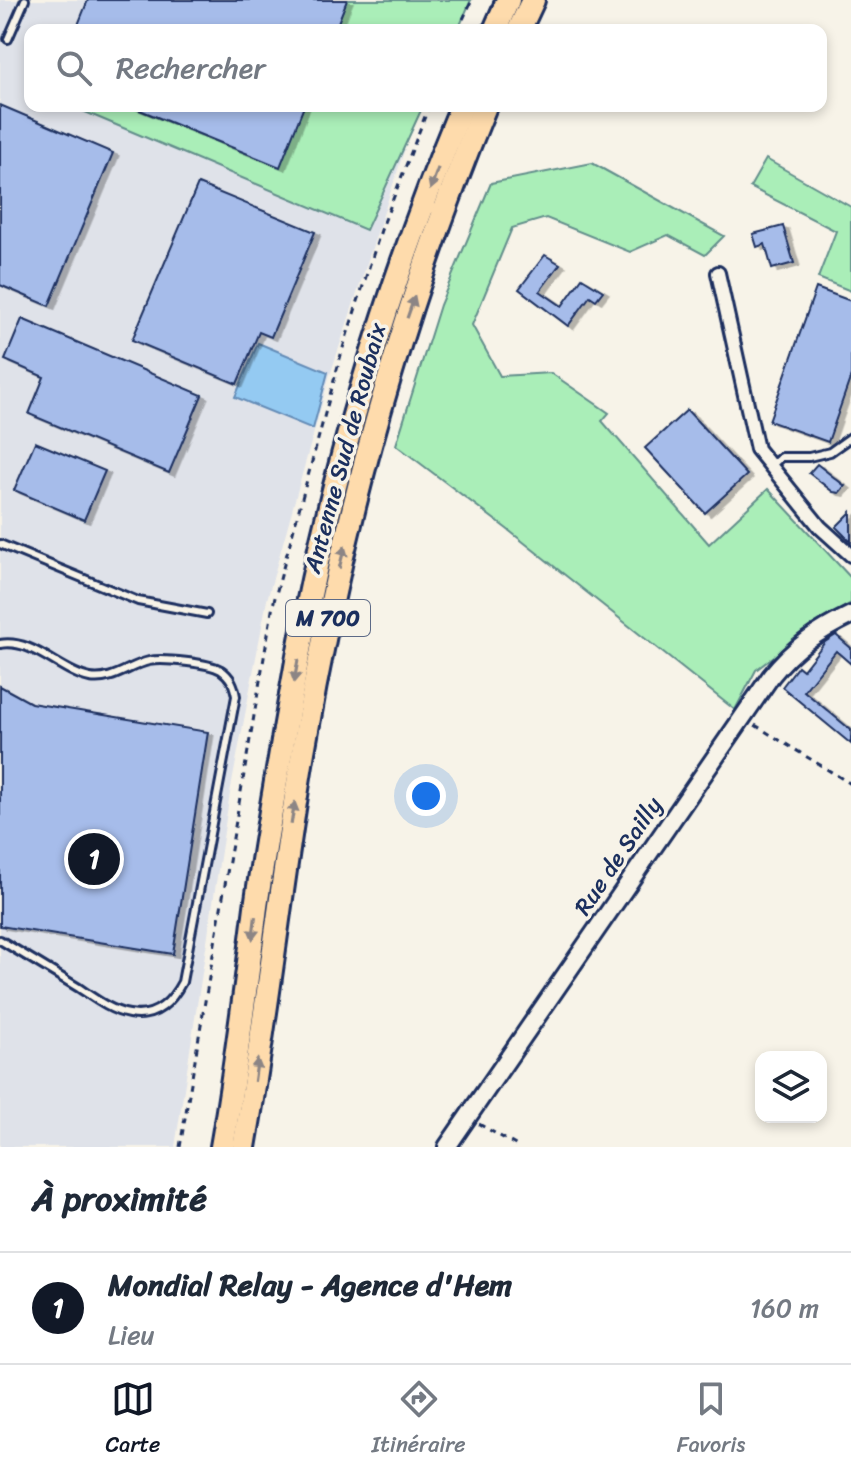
<!DOCTYPE html>
<html lang="fr">
<head>
<meta charset="utf-8">
<style>
	:root { --surface:#fff; --page:#f2f2f3; --text:#1f2937; --muted:#747a83; --line:#e0e1e3; --accent:#111827 }
	body { margin:0; font-family:Sriracha,sans-serif; background:var(--page); color:var(--text) }
	.controls { position:absolute; right:24px; bottom:24px; display:grid; overflow:hidden; border-radius:16px; box-shadow:0 4px 12px #0003 }
	.controls button { width:72px; height:72px; display:grid; place-items:center; padding:0; border:0; border-bottom:2px solid var(--line); background:var(--surface); color:var(--text); font:40px sans-serif }
	.you { position:absolute; left:426px; top:796px; width:28px; height:28px; margin:-20px; border:6px solid #fff; border-radius:50%; background:#1a73e8; box-shadow:0 0 0 12px #1a73e833 }
	.badge { display:grid; place-items:center; width:52px; height:52px; border-radius:50%; background:var(--accent); color:#fff; font-size:26px; font-weight:700 }
	.pin { position:absolute; translate:-50% -50%; border:4px solid #fff; box-shadow:0 2px 8px #0006 }
	.list { margin:0; padding:0; list-style:none }
	h2 { display:flex; justify-content:space-between; align-items:center; height:104px; margin:0; padding:0 32px; font-size:34px }
	h2 small { font-size:26px; font-weight:400; color:var(--muted) }
	.list li { display:grid; grid-template-columns:52px 1fr auto; gap:24px; align-items:center; box-sizing:border-box; height:112px; padding:0 32px; border-top:2px solid var(--line) }
	.list b { display:block; font-size:30px; white-space:nowrap }
	.list p { margin:0; font-size:26px; white-space:nowrap; color:var(--muted) }
	.list em { font-size:26px; font-style:normal; color:var(--muted) }
	.icon { flex:none; width:44px; height:44px; fill:none; stroke:currentColor; stroke-width:2; stroke-linecap:round; stroke-linejoin:round }
	.map { position:relative; flex:none; width:851px; height:1147px; overflow:hidden }
	.search { position:absolute; background:var(--surface); box-shadow:0 4px 12px #0003; left:24px; right:24px; top:24px; height:88px; display:flex; align-items:center; gap:20px; box-sizing:border-box; padding:0 28px; border-radius:16px; color:var(--muted); font-size:30px }
	.sheet { height:216px; background:var(--surface) }
	nav { display:flex; justify-content:space-around; align-items:center; box-sizing:border-box; height:112px; border-top:2px solid var(--line); background:var(--surface); font-size:22px; color:var(--muted) }
	nav a { display:grid; justify-items:center; gap:4px }
	nav .on { color:var(--accent) }
	.map>svg:first-child { display:block }
	.built { fill:#dfe2e9 }
	.green { fill:#aaeeb8; stroke:#628e8b; stroke-width:2 }
	.water { fill:#94caf2; stroke:#648cb7; stroke-width:2 }
	.building { fill:#a6bcea; stroke:#1b2f5e; stroke-width:2; filter:url(#shadow) }
	.lines { fill:none; stroke-linecap:round; stroke-linejoin:round }
	.service-casing { stroke:#1b2f5e; stroke-width:12 }
	.minor-casing { stroke:#1b2f5e; stroke-width:18 }
	.tertiary-casing { stroke:#1b2f5e; stroke-width:22 }
	.trunk-casing { stroke:#1b2f5e; stroke-width:28 }
	.path { stroke:#1b2f5e; stroke-width:3; stroke-dasharray:6 6; stroke-linecap:butt }
	.service { stroke:#f7f3e8; stroke-width:6 }
	.minor { stroke:#f7f3e8; stroke-width:12 }
	.tertiary { stroke:#f7f3e8; stroke-width:16 }
	.trunk { stroke:#fedbac; stroke-width:22 }
	.oneway { fill:#8c8585 }
	.labels { text-anchor:middle; stroke-width:7; stroke-linejoin:round; paint-order:stroke }
	.shield { fill:#f7f3e8; stroke:#5d6a87; stroke-width:2 }
	.shield-label { font-size:22px; font-weight:bold; fill:#1b2f5e }
	.street-label { font-size:24px; fill:#1b2f5e; stroke:#f7f3e8 }
</style>
</head>
<body>
<div class="map">
<svg width="851" height="1147" viewBox="0 0 851 1147">
	<defs>
		<filter id="shadow"><feDropShadow dx="5.5" dy="3" stdDeviation="0" flood-color="#0004"/></filter>
	</defs>
	<rect width="100%" height="100%" fill="#f7f3e8"/>
	<filter id="ink" filterUnits="userSpaceOnUse"><feTurbulence type="fractalNoise" baseFrequency=".0125" numOctaves="2"/><feDisplacementMap in="SourceGraphic" scale="16" xChannelSelector="R" yChannelSelector="G"/><feConvolveMatrix kernelMatrix="1 2 1 2 8 2 1 2 1" color-interpolation-filters="sRGB"/></filter>
	<g filter="url(#ink)">
		<polygon class="built" points="0,0 467,0 452,30 30,30 30,106 419,106 329,378 267,600 230,793 175,1147 0,1147"/>
		<g class="green">
			<polygon points="347,0 471,0 458,30 335,30"/>
			<polygon points="71,106 129,106 279,166 304,106 423,106 366,230"/>
			<polygon points="766,159 851,207 851,291 818,278 836,231 750,187"/>
			<polygon points="592,163 724,236 705,255 668,235 630,252 546,218 512,228 472,325 500,376 551,373 609,413 602,421 709,544 768,489 851,578 851,603 818,623 756,670 735,710 507,529 396,445 440,305 491,183"/>
		</g>
		<polygon class="water" points="258,343 328,372 313,429 235,397"/>
		<g class="building">
			<polygon points="88,0 347,0 335,30 76,30"/>
			<polygon points="0,105 113,153 49,306 0,285"/>
			<polygon points="130,106 304,106 280,167"/>
			<polygon points="198,184 315,232 271,337 259,332 237,384 132,340"/>
			<polygon points="783,226 794,263 772,269 765,244 757,247 753,234"/>
			<polygon points="545,255 560,264 540,291 562,306 582,278 603,291 596,300 590,296 568,326 519,289"/>
			<polygon points="816,288 851,301 851,376 828,442 769,421"/>
			<polygon points="22,319 202,395 169,473 29,414 44,377 5,360"/>
			<polygon points="687,410 747,475 705,513 645,448"/>
			<polygon points="35,442 105,471 84,520 14,490"/>
			<polygon points="817,464 845,486 839,493 833,492 809,473"/>
			<polygon points="851,512 851,542 836,527"/>
			<polygon points="836,635 851,648 851,664 836,651 804,691 851,730 851,744 782,687 798,666 803,670 825,642"/>
			<polygon points="0,686 31,703 208,732 173,954 0,926"/>
		</g>
		<g class="lines">
			<defs>
				<g id="service">
					<polyline points="8,39 25,0"/>
					<polyline points="771,466 781,457 809,457 830,452 851,437"/>
					<polyline points="0,544 138,601 207,614"/>
					<path d="M 0,644 C 33,638 60,672 90,678 C 112,682 130,665 149,661 C 163,658 209,663 221,670 C 231,677 234,685 236,696 L 182,982 C 171,1003 155,1019 129,1014 C 111,1011 94,998 79,988 C 53,972 26,956 0,940"/>
				</g>
				<polyline id="minor" points="718,273 757,449 820,527 851,555"/>
				<path id="tertiary" d="M 447,1147 L 771,676 C 794,647 818,631 851,615"/>
				<g id="trunk">
					<polyline points="495,30 508,0"/>
					<polyline points="519,30 533,0"/>
					<path d="M 222,1147 C 236,1067 246,987 256,907 C 268,823 283,740 298,656 C 332,469 389,282 462,106"/>
					<path d="M 244,1147 C 267,1016 281,883 303,752 C 340,531 400,313 485,106"/>
				</g>
			</defs>
			<use href="#service" class="service-casing"/>
			<use href="#minor" class="minor-casing"/>
			<use href="#tertiary" class="tertiary-casing"/>
			<use href="#trunk" class="trunk-casing"/>
			<g class="path">
				<polyline points="458,30 472,0"/>
				<polyline points="755,725 851,784"/>
				<polyline points="479,1124 519,1147"/>
				<polyline points="180,1147 273,605 342,351 381,230 429,106"/>
			</g>
			<use href="#service" class="service"/>
			<use href="#minor" class="minor"/>
			<use href="#tertiary" class="tertiary"/>
			<use href="#trunk" class="trunk"/>
		</g>
		<defs><path id="oneway-solid" d="M-6-.8H1V-3.2L6.5 0L1 3.2V.8H-6Z" transform="scale(2)"/></defs>
		<g class="oneway">
			<use href="#oneway-solid" transform="translate(434 179) rotate(110)"/>
			<use href="#oneway-solid" transform="translate(411 307) rotate(-71)"/>
			<use href="#oneway-solid" transform="translate(342 557) rotate(-76)"/>
			<use href="#oneway-solid" transform="translate(296 671) rotate(100)"/>
			<use href="#oneway-solid" transform="translate(293 813) rotate(-81)"/>
			<use href="#oneway-solid" transform="translate(254 928) rotate(97)"/>
			<use href="#oneway-solid" transform="translate(256 1070) rotate(-82)"/>
		</g>
	</g>
	<g class="labels">
		<rect class="shield" x="286" y="600" width="84" height="36" rx="6"/>
		<g class="shield-label">
			<text x="328" y="626">M 700</text>
		</g>
		<g class="street-label">
			<text transform="translate(345 448) rotate(-75)" y="8">Antenne Sud de Roubaix</text>
			<text transform="translate(618 856) rotate(-56)" y="8">Rue de Sailly</text>
		</g>
	</g>
</svg>
<div class="controls">
<button><svg class="icon" aria-label="layers" viewBox="0 0 24 24"><path d="M12 4l9 5-9 5-9-5zM3 14l9 5 9-5"/></svg></button>
</div>
<div class="you"></div>
<div class="pin badge" style="left:94px;top:859px">1</div>
<div class="search"><svg class="icon" aria-label="search" viewBox="0 0 24 24"><circle cx="10" cy="10" r="6"/><path d="M15 15l6 6"/></svg>Rechercher</div>
</div>
<section class="sheet">
<h2>À proximité<small></small></h2>
<ul class="list">
<li><span class="badge">1</span><div><b>Mondial Relay - Agence d'Hem</b><p>Lieu</p></div><em>160 m</em></li>
</ul>
</section>
<nav>
<a class="on"><svg class="icon" aria-label="map" viewBox="0 0 24 24"><path d="M3 6l6-2 6 2 6-2v14l-6 2-6-2-6 2zM9 4v14M15 6v14"/></svg>Carte</a>
<a><svg class="icon" aria-label="directions" viewBox="0 0 24 24"><path d="M12 3l9 9-9 9-9-9zM9 14v-3h6M13 9l2 2-2 2"/></svg>Itinéraire</a>
<a><svg class="icon" aria-label="saved" viewBox="0 0 24 24"><path d="M7 4h10v16l-5-4-5 4z"/></svg>Favoris</a>
</nav>
</body>
</html>
